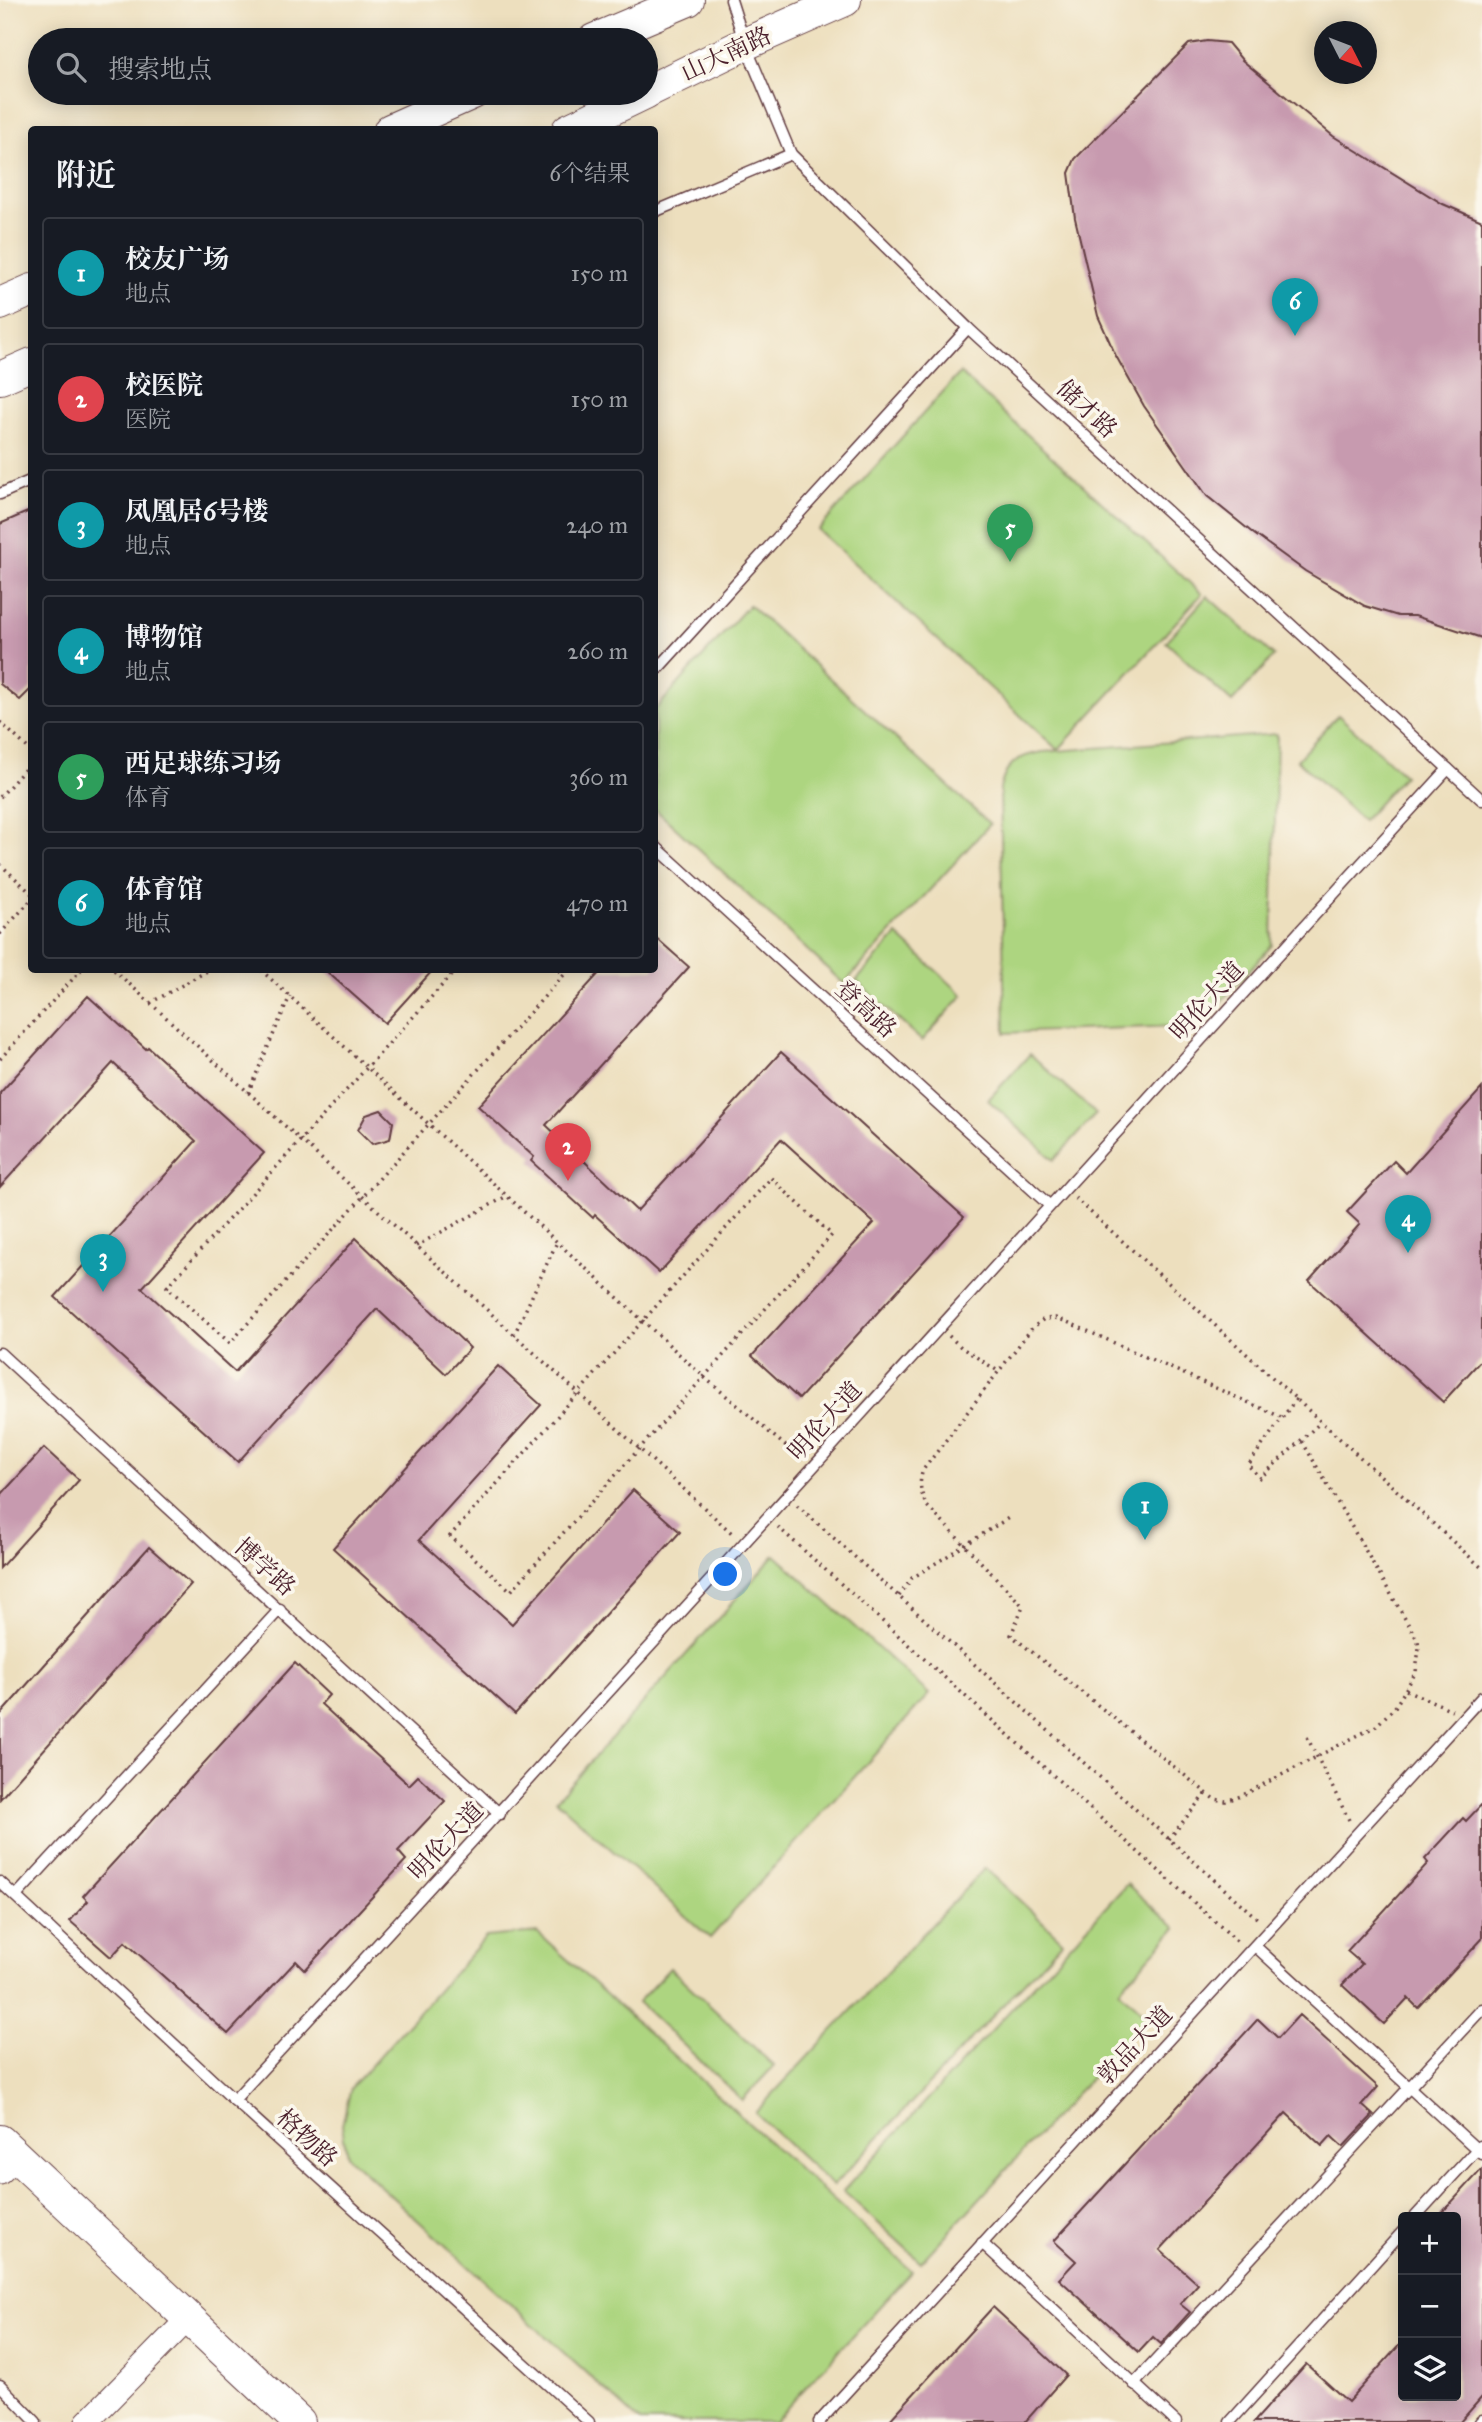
<!DOCTYPE html>
<html lang="zh">
<head>
<meta charset="utf-8">
<style>
	:root { --surface:#171b24; --page:#242831; --text:#f1f3f6; --muted:#9ea1a6; --line:#363941; --accent:#c8321e }
	body { margin:0; font-family:"IM FELL Great Primer","Noto Serif SC",serif; background:var(--page); color:var(--text) }
	.controls { position:absolute; right:21px; bottom:21px; display:grid; overflow:hidden; border-radius:7px; box-shadow:0 4px 18px #0003 }
	.controls button { width:63px; height:63px; display:grid; place-items:center; padding:0; border:0; border-bottom:2px solid var(--line); background:var(--surface); color:var(--text); font:35px sans-serif }
	.compass { position:absolute; left:1314px; top:21px; width:63px; height:63px; border-radius:50%; background:var(--surface); box-shadow:0 4px 18px #0003; rotate:132deg }
	.you { position:absolute; left:726px; top:1575px; width:24px; height:24px; margin:-18px; border:5px solid #fff; border-radius:50%; background:#1a73e8; box-shadow:0 0 0 10px #1a73e833 }
	.badge { display:grid; place-items:center; width:46px; height:46px; border-radius:50%; background:var(--accent); color:#fff; font-size:23px; font-weight:700 }
	.pin { position:absolute; translate:-50% -58px; filter:drop-shadow(0 2px 4px #0008) }
	.pin::after { content:''; position:absolute; top:37px; width:24px; height:21px; background:inherit; clip-path:polygon(0 0,100% 0,50% 100%) }
	.list { margin:0; padding:0; list-style:none }
	h2 { display:flex; justify-content:space-between; align-items:center; height:91px; margin:0; padding:0 28px; font-size:30px }
	h2 small { font-size:23px; font-weight:400; color:var(--muted) }
	.list li { display:grid; grid-template-columns:46px 1fr auto; gap:21px; align-items:center; box-sizing:border-box; height:112px; margin:0 14px 14px; padding:0 14px; border:2px solid var(--line); border-radius:7px }
	.list b { display:block; font-size:26px; white-space:nowrap }
	.list p { margin:0; font-size:23px; white-space:nowrap; color:var(--muted) }
	.list em { font-size:23px; font-style:normal; color:var(--muted) }
	.icon { flex:none; width:38px; height:38px; fill:none; stroke:currentColor; stroke-width:2; stroke-linecap:round; stroke-linejoin:round }
	.map { position:relative; flex:none; width:1482px; height:2422px; overflow:hidden }
	.search { position:absolute; background:var(--surface); box-shadow:0 4px 18px #0003; left:28px; top:28px; width:630px; height:77px; display:flex; align-items:center; gap:18px; box-sizing:border-box; padding:0 24px; border-radius:38px; color:var(--muted); font-size:26px }
	.panel { position:absolute; background:var(--surface); box-shadow:0 4px 18px #0003; left:28px; top:126px; width:630px; height:847px; border-radius:7px }
	.map>svg:first-child { display:block }
	.green { fill:#add580; stroke:#7c7a56; stroke-width:2 }
	.building { fill:#c79aaf }
	.lines { fill:none; stroke-linecap:round; stroke-linejoin:round }
	.service-casing { stroke:#623c41; stroke-width:13 }
	.minor-casing { stroke:#623c41; stroke-width:25 }
	.secondary-casing { stroke:#623c41; stroke-width:34 }
	.path { stroke:#623c41; stroke-width:3.5; stroke-dasharray:2 5; stroke-linecap:butt }
	.service { stroke:#fff; stroke-width:10 }
	.minor { stroke:#fff; stroke-width:23 }
	.secondary { stroke:#fff; stroke-width:32 }
	.labels { text-anchor:middle; stroke-width:7; stroke-linejoin:round; paint-order:stroke }
	.street-label { font-size:24px; fill:#4a1f2b; stroke:#fbf7ec }
</style>
</head>
<body>
<div class="map">
<svg width="1482" height="2422" viewBox="0 0 1482 2422">
	<rect width="100%" height="100%" fill="#fbf7ec"/>
	<filter id="ink" filterUnits="userSpaceOnUse"><feTurbulence type="fractalNoise" baseFrequency=".0143" numOctaves="2"/><feDisplacementMap in="SourceGraphic" scale="14" xChannelSelector="R" yChannelSelector="G"/><feConvolveMatrix kernelMatrix="1 2 1 2 8 2 1 2 1" color-interpolation-filters="sRGB"/></filter>
	<filter id="wash" filterUnits="userSpaceOnUse"><feTurbulence type="fractalNoise" baseFrequency=".00686" numOctaves="4" result="noise"/><feDisplacementMap in="SourceGraphic" scale="28" xChannelSelector="R" yChannelSelector="G"/><feGaussianBlur stdDeviation="1.57" result="paint"/><feColorMatrix in="noise" values="0 0 0 0 0 0 0 0 0 0 0 0 0 0 0 0 0 1.4 0 .05"/><feComposite in="paint" operator="in"/></filter>
	<g filter="url(#wash)">
		<rect width="100%" height="100%" fill="#eddfbe"/>
		<g class="green">
			<polygon points="960,373 1202,594 1058,750 818,530"/>
			<polygon points="1207,596 1274,656 1232,702 1166,642"/>
			<polygon points="749,605 990,824 844,984 655,809 655,710"/>
			<polygon points="1338,715 1404,775 1363,821 1297,760"/>
			<path d="M 1277,734 L 1272,945 L 1200,1025 L 1005,1033 L 1000,788 C 1007,763 1017,756 1043,752 Z"/>
			<polygon points="897,935 963,995 922,1041 856,981"/>
			<polygon points="1030,1054 1096,1114 1054,1160 988,1100"/>
			<polygon points="775,1555 929,1694 710,1938 556,1800"/>
			<polygon points="985,1868 1063,1941 833,2186 755,2113"/>
			<polygon points="1127,1884 1176,1928 1119,1990 1147,2017 921,2262 843,2191"/>
			<polygon points="537,1932 912,2271 774,2422 640,2422 347,2156 342,2125 351,2088 486,1937"/>
			<polygon points="670,1968 774,2066 742,2100 638,2002"/>
		</g>
		<g id="blocks">
			<g class="building">
				<polygon points="1207,41 1228,43 1242,60 1333,136 1443,204 1482,221 1482,638 1415,616 1398,616 1365,606 1305,571 1254,534 1207,496 1144,406 1116,356 1098,316 1075,218 1069,173 1075,159 1189,44"/>
				<polygon points="32,510 32,688 20,700 0,684 0,524"/>
				<polygon points="654,936 689,967 546,1125 637,1211 781,1052 964,1217 799,1399 752,1356 874,1223 781,1139 659,1273 595,1215 593,1218 531,1161 534,1157 478,1106 602,970 654,970"/>
				<polygon points="325,970 433,970 385,1023"/>
				<polygon points="88,996 146,1049 148,1047 264,1153 142,1288 235,1372 356,1238 470,1348 446,1374 377,1309 238,1462 55,1297 196,1141 113,1063 0,1187 0,1093"/>
				<polygon points="1482,1088 1482,1359 1443,1402 1309,1281 1360,1224 1347,1212 1394,1161 1406,1173"/>
				<polygon points="381,1110 393,1122 390,1139 372,1144 358,1130 366,1115"/>
				<polygon points="498,1366 541,1405 419,1540 512,1624 633,1490 680,1532 515,1714 333,1548"/>
				<polygon points="44,1448 79,1480 0,1568 0,1496"/>
				<polygon points="149,1547 191,1584 0,1799 0,1715"/>
				<polygon points="295,1663 329,1695 321,1704 409,1785 418,1776 445,1801 398,1851 406,1860 305,1970 296,1961 228,2034 125,1942 111,1957 70,1921 88,1901 83,1896"/>
				<polygon points="1482,1804 1482,1939 1418,2008 1408,1998 1384,2024 1342,1985 1362,1964 1347,1951 1428,1863 1425,1859 1463,1818 1466,1821"/>
				<polygon points="1299,2015 1378,2087 1362,2105 1373,2115 1343,2147 1331,2136 1322,2146 1286,2113 1160,2250 1198,2284 1180,2304 1190,2312 1161,2344 1153,2337 1139,2352 1059,2279 1076,2261 1054,2241 1258,2019 1278,2038"/>
				<polygon points="1482,2169 1482,2397 1460,2422 1254,2422 1306,2364 1348,2402 1403,2341 1403,2396 1456,2396 1456,2217 1438,2217"/>
				<polygon points="993,2307 1066,2375 1025,2422 888,2422"/>
			</g>
		</g>
	</g>
	<g filter="url(#ink)">
		<use href="#blocks" fill-opacity="0" stroke="#623c41" stroke-width="2"/>
		<g class="lines">
			<defs>
				<g id="service">
					<polyline points="731,0 745,44 791,154 968,328 1482,800"/>
					<polyline points="654,212 791,154"/>
					<polyline points="0,494 32,480"/>
					<polyline points="654,673 968,328"/>
					<polyline points="654,845 1049,1205"/>
					<polyline points="0,1353 500,1814"/>
					<polyline points="0,1882 234,2100 589,2422"/>
					<polyline points="16,1896 280,1609"/>
					<polyline points="1255,1946 1482,2154"/>
					<path d="M 234,2100 C 642,1660 1042,1212 1448,769"/>
					<polyline points="1415,2217 1480,2146"/>
					<polyline points="982,2243 1176,2422"/>
					<polyline points="1134,2384 1482,2009"/>
					<polyline points="0,2385 36,2422"/>
					<polyline points="819,2422 1482,1697"/>
					<polyline points="1230,2422 1403,2231"/>
					<polyline points="1480,2422 1482,2420"/>
				</g>
				<g id="minor">
					<polyline points="0,2173 17,2157"/>
					<polyline points="87,2422 189,2318"/>
				</g>
				<g id="secondary">
					<polyline points="594,40 688,0"/>
					<polyline points="646,92 745,44 845,0"/>
					<polyline points="390,130 473,93"/>
					<polyline points="568,130 645,93"/>
					<polyline points="0,304 32,290"/>
					<polyline points="0,378 32,364"/>
					<polyline points="0,2141 299,2422"/>
				</g>
			</defs>
			<use href="#service" class="service-casing"/>
			<use href="#minor" class="minor-casing"/>
			<use href="#secondary" class="secondary-casing"/>
			<g class="path">
				<polyline points="0,722 32,752"/>
				<polyline points="0,797 32,761"/>
				<polyline points="0,864 32,894"/>
				<polyline points="0,934 32,899"/>
				<polyline points="114,970 734,1535"/>
				<polyline points="261,970 704,1377 802,1460"/>
				<polyline points="456,970 167,1287 230,1343 564,975 558,970"/>
				<polyline points="150,1003 209,970"/>
				<polyline points="0,1059 81,970"/>
				<polyline points="248,1093 290,996"/>
				<polygon points="771,1178 832,1235 511,1591 450,1536"/>
				<polyline points="1075,1198 1482,1568"/>
				<polyline points="416,1246 507,1196"/>
				<polyline points="514,1335 557,1242"/>
				<polyline points="949,1336 962,1348 998,1371"/>
				<polyline points="1296,1399 1248,1465 1260,1478 1321,1422"/>
				<path d="M 1281,1417 L 1065,1321 L 1055,1318 L 1044,1319 L 1032,1328 L 923,1470 C 918,1484 921,1492 926,1505 L 1023,1606 L 1011,1635 L 1214,1799 L 1226,1801 L 1241,1796 L 1376,1726 L 1395,1707 L 1416,1672 L 1419,1648 L 1418,1641 L 1302,1441"/>
				<polyline points="797,1505 1260,1921"/>
				<polyline points="778,1527 1240,1944"/>
				<polyline points="899,1596 912,1578 1010,1517"/>
				<polyline points="1406,1690 1452,1710"/>
				<polyline points="1307,1737 1350,1822"/>
				<polyline points="1169,1839 1206,1793"/>
			</g>
			<use href="#service" class="service"/>
			<use href="#minor" class="minor"/>
			<use href="#secondary" class="secondary"/>
		</g>
	</g>
	<g class="labels">
		<g class="street-label">
			<text transform="translate(726 54) rotate(-25)" y="8">山大南路</text>
			<text transform="translate(1087 409) rotate(43)" y="8">储才路</text>
			<text transform="translate(1207 1001) rotate(-48)" y="8">明伦大道</text>
			<text transform="translate(866 1009) rotate(42)" y="8">登高路</text>
			<text transform="translate(825 1421) rotate(-48)" y="8">明伦大道</text>
			<text transform="translate(265 1567) rotate(42)" y="8">博学路</text>
			<text transform="translate(446 1841) rotate(-47)" y="8">明伦大道</text>
			<text transform="translate(1135 2045) rotate(-47)" y="8">敦品大道</text>
			<text transform="translate(307 2138) rotate(42)" y="8">格物路</text>
		</g>
	</g>
</svg>
<div class="controls">
<button>+</button>
<button>−</button>
<button><svg class="icon" aria-label="layers" viewBox="0 0 24 24"><path d="M12 4l9 5-9 5-9-5zM3 14l9 5 9-5"/></svg></button>
</div>
<svg class="compass" viewBox="-18 -18 36 36"><path d="M0-13l5 13h-10z" fill="#e53935"/><path d="M0 13l5-13h-10z" fill="#9ea1a6"/></svg>
<div class="you"></div>
<div class="pin badge" style="left:1145px;top:1540px;background:#0f9aa8">1</div>
<div class="pin badge" style="left:568px;top:1181px;background:#e0444e">2</div>
<div class="pin badge" style="left:103px;top:1292px;background:#0f9aa8">3</div>
<div class="pin badge" style="left:1408px;top:1253px;background:#0f9aa8">4</div>
<div class="pin badge" style="left:1010px;top:562px;background:#2e9e5b">5</div>
<div class="pin badge" style="left:1295px;top:336px;background:#0f9aa8">6</div>
<div class="search"><svg class="icon" aria-label="search" viewBox="0 0 24 24"><circle cx="10" cy="10" r="6"/><path d="M15 15l6 6"/></svg>搜索地点</div>
<section class="panel">
<h2>附近<small>6个结果</small></h2>
<ul class="list">
<li><span class="badge" style="background:#0f9aa8">1</span><div><b>校友广场</b><p>地点</p></div><em>150 m</em></li>
<li><span class="badge" style="background:#e0444e">2</span><div><b>校医院</b><p>医院</p></div><em>150 m</em></li>
<li><span class="badge" style="background:#0f9aa8">3</span><div><b>凤凰居6号楼</b><p>地点</p></div><em>240 m</em></li>
<li><span class="badge" style="background:#0f9aa8">4</span><div><b>博物馆</b><p>地点</p></div><em>260 m</em></li>
<li><span class="badge" style="background:#2e9e5b">5</span><div><b>西足球练习场</b><p>体育</p></div><em>360 m</em></li>
<li><span class="badge" style="background:#0f9aa8">6</span><div><b>体育馆</b><p>地点</p></div><em>470 m</em></li>
</ul>
</section>
</div>
</body>
</html>
